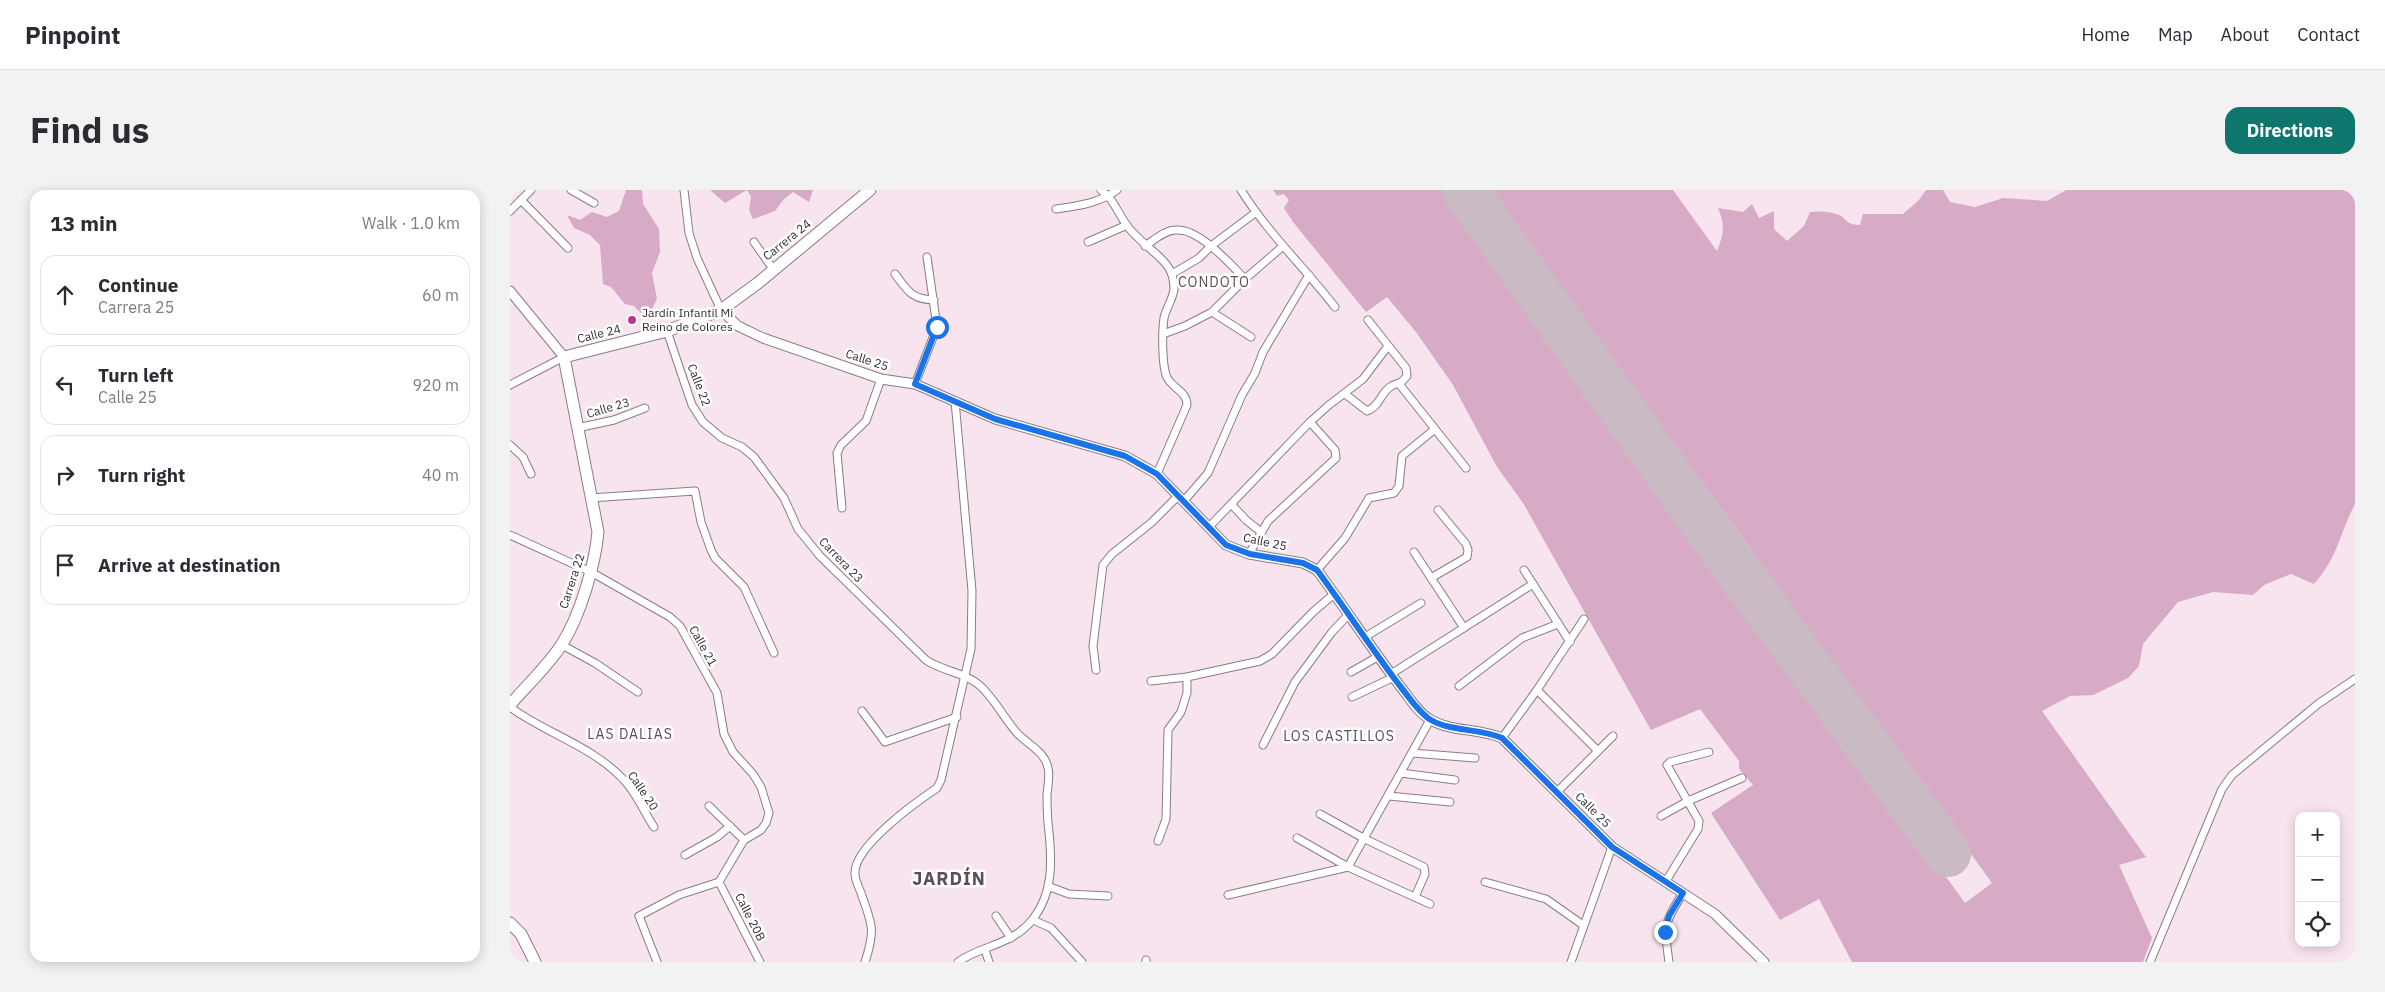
<!DOCTYPE html>
<html lang="en">
<head>
<meta charset="utf-8">
<style>
	:root { --surface:#fff; --page:#f2f2f3; --text:#2b2b33; --muted:#7c7c81; --line:#e1e1e2; --accent:#0f766e }
	body { margin:0; font-family:"IBM Plex Sans",sans-serif; background:var(--page); color:var(--text) }
	.controls { position:absolute; right:15px; bottom:15px; display:grid; overflow:hidden; border-radius:10px; box-shadow:0 2px 12px #0003 }
	.controls button { width:45px; height:45px; display:grid; place-items:center; padding:0; border:0; border-bottom:1px solid var(--line); background:var(--surface); color:var(--text); font:25px sans-serif }
	.stop { position:absolute; width:15px; height:15px; margin:-11px; border:4px solid #1a73e8; border-radius:50%; background:#fff }
	.stop.end { background:#1a73e8; border-color:#fff; box-shadow:0 1px 5px #0008 }
	.list { margin:0; padding:0; list-style:none }
	h2 { display:flex; justify-content:space-between; align-items:center; height:65px; margin:0; padding:0 20px; font-size:21px }
	h2 small { font-size:16px; font-weight:400; color:var(--muted) }
	.list li { display:grid; grid-template-columns:32px 1fr auto; gap:15px; align-items:center; box-sizing:border-box; height:80px; margin:0 10px 10px; padding:0 10px; border:1px solid var(--line); border-radius:15px }
	.list b { display:block; font-size:19px; white-space:nowrap }
	.list p { margin:0; font-size:16px; white-space:nowrap; color:var(--muted) }
	.list em { font-size:16px; font-style:normal; color:var(--muted) }
	.icon { flex:none; width:28px; height:28px; fill:none; stroke:currentColor; stroke-width:2; stroke-linecap:round; stroke-linejoin:round }
	.map { position:relative; flex:none; width:1845px; height:772px; overflow:hidden; border-radius:15px }
	header { display:flex; align-items:center; gap:30px; box-sizing:border-box; height:70px; padding:0 25px; background:var(--surface); border-bottom:1px solid var(--line) }
	header strong { font-size:24px }
	nav { display:flex; gap:28px; margin-inline-start:auto; font-size:18px }
	.intro { display:flex; align-items:center; justify-content:space-between; box-sizing:border-box; height:120px; padding:0 30px }
	h1 { margin:0; font-size:35px }
	.button { padding:12px 22px; border-radius:15px; background:var(--accent); color:#fff; font-size:18px; font-weight:700 }
	main { display:flex; gap:30px; padding:0 30px }
	aside { flex:1; background:var(--surface); border-radius:15px; box-shadow:0 2px 12px #0003 }
	.map>svg:first-child { display:block }
	.green { fill:#d7aac6 }
	.lines { fill:none; stroke-linecap:round; stroke-linejoin:round }
	.runway { stroke:#cabac4; stroke-width:46 }
	.minor-casing { stroke:#8c7b85; stroke-width:9 }
	.tertiary-casing { stroke:#8c7b85; stroke-width:11 }
	.primary-casing { stroke:#8c7b85; stroke-width:13 }
	.minor { stroke:#fff; stroke-width:7 }
	.tertiary { stroke:#fff; stroke-width:9 }
	.primary { stroke:#fff; stroke-width:11 }
	.route { stroke:#1a73e8; stroke-width:6 }
	.poi-dot { fill:#b33b90; stroke:#fff; stroke-width:2 }
	.labels { text-anchor:middle; stroke-width:5; stroke-linejoin:round; paint-order:stroke }
	.street-label { font-size:12px; fill:#332c30; stroke:#fff }
	.poi-label { font-size:12px; fill:#332c30; stroke:#fff; text-anchor:start }
	.neighbourhood-label { font-size:14px; letter-spacing:1px; fill:#5d4d57; stroke:#fff }
	.district-label { font-size:18px; font-weight:bold; letter-spacing:1px; fill:#5d4d57; stroke:#fff }
</style>
</head>
<body>
<header>
<strong>Pinpoint</strong>
<nav><a>Home</a><a>Map</a><a>About</a><a>Contact</a></nav>
</header>
<div class="intro"><h1>Find us</h1><a class="button">Directions</a></div>
<main>
<aside>
<h2>13 min<small>Walk · 1.0 km</small></h2>
<ul class="list">
<li><svg class="icon" aria-label="ahead" viewBox="0 0 24 24"><path d="M12 20V5M6 11l6-6 6 6"/></svg><div><b>Continue</b><p>Carrera 25</p></div><em>60 m</em></li>
<li><svg class="icon" aria-label="left" viewBox="0 0 24 24"><path d="M17 20v-9H6M10 6l-5 5 5 5"/></svg><div><b>Turn left</b><p>Calle 25</p></div><em>920 m</em></li>
<li><svg class="icon" aria-label="right" viewBox="0 0 24 24"><path d="M7 20v-9h11M14 6l5 5-5 5"/></svg><div><b>Turn right</b></div><em>40 m</em></li>
<li><svg class="icon" aria-label="arrive" viewBox="0 0 24 24"><path d="M6 21V4h12l-3 4 3 4H6"/></svg><div><b>Arrive at destination</b></div></li>
</ul>
</aside>
<div class="map">
<svg width="1845" height="772" viewBox="0 0 1845 772">
	<rect width="100%" height="100%" fill="#f7e4ef"/>
	<g class="green">
		<polygon points="116,0 132,0 133,14 149,39 150,62 142,83 147,109 137,129 124,116 115,114 101,97 93,94 90,55 80,45 64,38 57,25 70,30 82,22 97,27 109,21"/>
		<polygon points="200,0 303,0 299,12 283,2 274,9 265,21 243,29 239,20 241,7 237,0 215,13"/>
		<path d="M 763,0 L 937,0 L 1455,713 L 1482,693 L 981,0 L 1163,0 L 1207,61 C 1214,44 1215,35 1208,18 L 1233,22 L 1242,14 L 1249,28 L 1264,21 L 1264,39 L 1277,51 L 1294,36 L 1300,22 C 1309,21 1320,21 1329,25 C 1340,31 1334,34 1350,35 L 1353,24 L 1393,24 L 1408,11 L 1416,0 L 1433,0 L 1440,12 L 1465,17 L 1493,8 L 1537,11 L 1556,0 L 1845,0 L 1845,314 C 1829,345 1828,367 1804,394 L 1781,384 L 1754,395 L 1743,405 L 1703,402 L 1668,412 L 1633,454 L 1629,476 L 1618,488 L 1583,505 L 1560,506 L 1532,521 L 1636,667 L 1609,675 L 1642,748 L 1633,772 L 1342,772 L 1309,709 L 1270,730 L 1201,623 L 1243,595 L 1229,579 L 1229,571 L 1190,519 L 1141,540 L 1013,313 L 987,277 L 943,195 L 906,142 L 877,107 L 856,122 L 783,32 L 774,18 L 779,10 L 774,4 L 767,6 Z"/>
	</g>
	<g class="lines">
		<polyline class="runway" points="955,0 1217,366 1438,664"/>
		<defs>
			<g id="minor">
				<polyline points="61,0 84,13"/>
				<polyline points="174,0 179,43 187,68 211,120"/>
				<path d="M 591,0 C 604,9 608,24 618,37 C 629,51 645,61 656,74 C 662,81 664,91 664,99 C 663,109 656,118 654,128 C 652,142 652,172 656,185 C 660,198 677,200 677,215 L 647,284"/>
				<path d="M 731,0 C 758,43 794,77 825,117"/>
				<polyline points="11,10 58,58"/>
				<path d="M 546,19 C 567,16 590,13 607,0"/>
				<polyline points="0,21 21,0"/>
				<polyline points="244,52 263,79"/>
				<polyline points="578,52 617,35"/>
				<path d="M 635,56 C 644,50 655,40 666,40 C 689,38 720,74 735,89"/>
				<path d="M 385,84 C 398,101 401,109 424,110"/>
				<polyline points="662,84 689,68 701,56 745,23"/>
				<polyline points="702,122 741,147"/>
				<path d="M 157,141 L 182,215 L 193,232 L 212,248 L 232,257 L 244,267 L 274,308 L 288,339 L 310,366 L 416,470 C 432,481 453,482 468,494 C 484,507 494,529 508,544 C 519,555 535,562 538,578 C 540,586 538,596 537,604 C 537,617 537,629 539,642 C 542,673 543,703 523,729 C 502,756 471,755 448,772"/>
				<polyline points="653,144 675,136 702,122 735,89 772,57"/>
				<polyline points="405,194 427,137 417,67"/>
				<polyline points="0,195 54,167"/>
				<polyline points="890,195 956,278"/>
				<path d="M 835,204 L 857,221 C 869,217 871,203 880,197 C 889,191 888,197 897,186 L 896,178 L 858,130"/>
				<polyline points="67,238 104,230 135,218"/>
				<polyline points="0,255 13,267 21,284"/>
				<polyline points="80,308 185,301 191,332 201,360 205,368 234,397 264,463"/>
				<polyline points="673,312 698,283 732,205 745,183 753,162 799,85"/>
				<polyline points="721,314 736,330 751,342"/>
				<polyline points="332,318 327,263 331,255 356,231 371,189"/>
				<polyline points="698,338 800,232 819,215 853,189 878,156"/>
				<polyline points="0,345 81,382 160,427 170,436 207,503 214,544 223,562 243,584 251,597 259,623 256,633 251,640 234,650 209,692"/>
				<polyline points="904,362 954,438"/>
				<polyline points="739,364 758,331 826,268 825,260 800,232"/>
				<polyline points="807,380 835,348 859,308 884,303 889,296 892,266 925,239"/>
				<polyline points="1014,380 1060,452"/>
				<polyline points="921,388 957,367 958,360 956,354 928,320"/>
				<polyline points="855,447 911,413"/>
				<polyline points="52,455 85,473 128,502"/>
				<polyline points="586,480 583,456 593,375 602,364 641,333 668,306"/>
				<polyline points="841,482 869,466"/>
				<polyline points="881,484 1023,394"/>
				<polyline points="641,491 677,487 750,471 762,464 803,422 824,404"/>
				<polyline points="949,496 1012,448 1048,434"/>
				<polyline points="1027,500 1088,561"/>
				<polyline points="842,507 884,487"/>
				<path d="M 0,517 C 35,543 82,556 113,589 C 126,602 134,622 144,637"/>
				<polyline points="352,521 375,552 447,527"/>
				<polyline points="992,548 1027,500 1074,429"/>
				<polyline points="753,555 785,492 822,442 839,424"/>
				<polyline points="902,563 965,568"/>
				<polyline points="891,583 945,590"/>
				<polyline points="1047,602 1103,546"/>
				<polyline points="879,606 940,612"/>
				<polyline points="199,616 234,650"/>
				<polyline points="810,624 855,649 914,677 915,684 905,707"/>
				<polyline points="1151,626 1178,611 1232,588"/>
				<polyline points="787,648 838,677 920,714"/>
				<polyline points="648,651 656,629 658,540 671,522 677,503 677,487"/>
				<polyline points="175,665 207,647 220,636"/>
				<polyline points="1156,691 1188,639 1189,631 1157,575 1160,572 1199,562"/>
				<polyline points="209,692 250,772"/>
				<polyline points="975,692 1036,709 1073,735"/>
				<polyline points="540,697 559,704 598,706"/>
				<polyline points="718,705 838,677 920,530"/>
				<polyline points="486,726 501,748"/>
				<polyline points="523,730 541,738 572,772"/>
				<polyline points="475,760 479,772"/>
				<polyline points="636,770 636,772"/>
				<polyline points="147,772 129,726 169,705 209,692"/>
				<path d="M 355,772 C 365,741 363,736 352,706 C 350,699 345,691 345,684 C 343,657 406,612 427,598 L 431,590 L 461,459 L 462,401 L 445,211"/>
				<polyline points="1061,772 1102,657"/>
				<path d="M 1159,772 C 1154,735 1153,735 1173,703"/>
				<polyline points="1640,772 1712,599 1722,585 1808,514 1845,489"/>
			</g>
			<g id="tertiary">
				<polyline points="0,101 54,167"/>
				<path d="M 211,120 L 228,136 L 253,148 L 371,189 L 405,194 L 485,229 L 615,266 L 647,284 L 716,355 L 739,364 L 793,373 L 807,380 C 835,418 861,458 890,496 C 899,507 908,523 921,530 C 942,542 969,538 992,548 L 1102,657 L 1205,724 L 1254,772"/>
			</g>
			<g id="primary">
				<path d="M 0,515 C 17,495 38,476 52,454 C 70,426 85,375 88,342 L 54,167 L 157,141 L 211,120 L 248,93 L 360,0"/>
				<polyline points="0,733 11,744 25,772"/>
			</g>
		</defs>
		<use href="#minor" class="minor-casing"/>
		<use href="#tertiary" class="tertiary-casing"/>
		<use href="#primary" class="primary-casing"/>
		<use href="#minor" class="minor"/>
		<use href="#tertiary" class="tertiary"/>
		<use href="#primary" class="primary"/>
	</g>
	<g class="lines">
		<path class="route" d="M 427,137 L 405,194 L 485,229 L 615,266 L 647,284 L 716,355 L 740,364 L 793,373 L 807,380 C 835,418 861,458 890,496 C 899,507 909,523 921,530 C 942,542 970,538 992,548 L 1102,657 L 1173,703 L 1159,726 L 1155,742"/>
	</g>
	<circle class="poi-dot" cx="122" cy="130" r="5"/>
	<g class="labels">
		<g class="street-label">
			<text transform="translate(277 50) rotate(-39)" y="4">Carrera 24</text>
			<text transform="translate(89 144) rotate(-14)" y="4">Calle 24</text>
			<text transform="translate(357 170) rotate(18)" y="4">Calle 25</text>
			<text transform="translate(189 195) rotate(69)" y="4">Calle 22</text>
			<text transform="translate(98 218) rotate(-16)" y="4">Calle 23</text>
			<text transform="translate(755 352) rotate(12)" y="4">Calle 25</text>
			<text transform="translate(331 370) rotate(46)" y="4">Carrera 23</text>
			<text transform="translate(62 391) rotate(-72)" y="4">Carrera 22</text>
			<text transform="translate(193 456) rotate(61)" y="4">Calle 21</text>
			<text transform="translate(133 601) rotate(56)" y="4">Calle 20</text>
			<text transform="translate(1083 620) rotate(45)" y="4">Calle 25</text>
			<text transform="translate(240 727) rotate(63)" y="4">Calle 20B</text>
		</g>
		<g class="poi-label">
			<text x="132" y="127">Jardín Infantil Mi<tspan x="132" dy="14">Reino de Colores</tspan></text>
		</g>
		<g class="neighbourhood-label">
			<text x="704" y="97">CONDOTO</text>
			<text x="120" y="549">LAS DALIAS</text>
			<text x="829" y="551">LOS CASTILLOS</text>
		</g>
		<g class="district-label">
			<text x="439" y="695">JARDÍN</text>
		</g>
	</g>
</svg>
<div class="controls">
<button>+</button>
<button>−</button>
<button><svg class="icon" aria-label="locate" viewBox="0 0 24 24"><circle cx="12" cy="12" r="6"/><path d="M12 2v4M12 18v4M2 12h4M18 12h4"/></svg></button>
</div>
<div class="stop" style="left:427px;top:137px"></div>
<div class="stop end" style="left:1155px;top:742px"></div>
</div>
</main>
</body>
</html>
